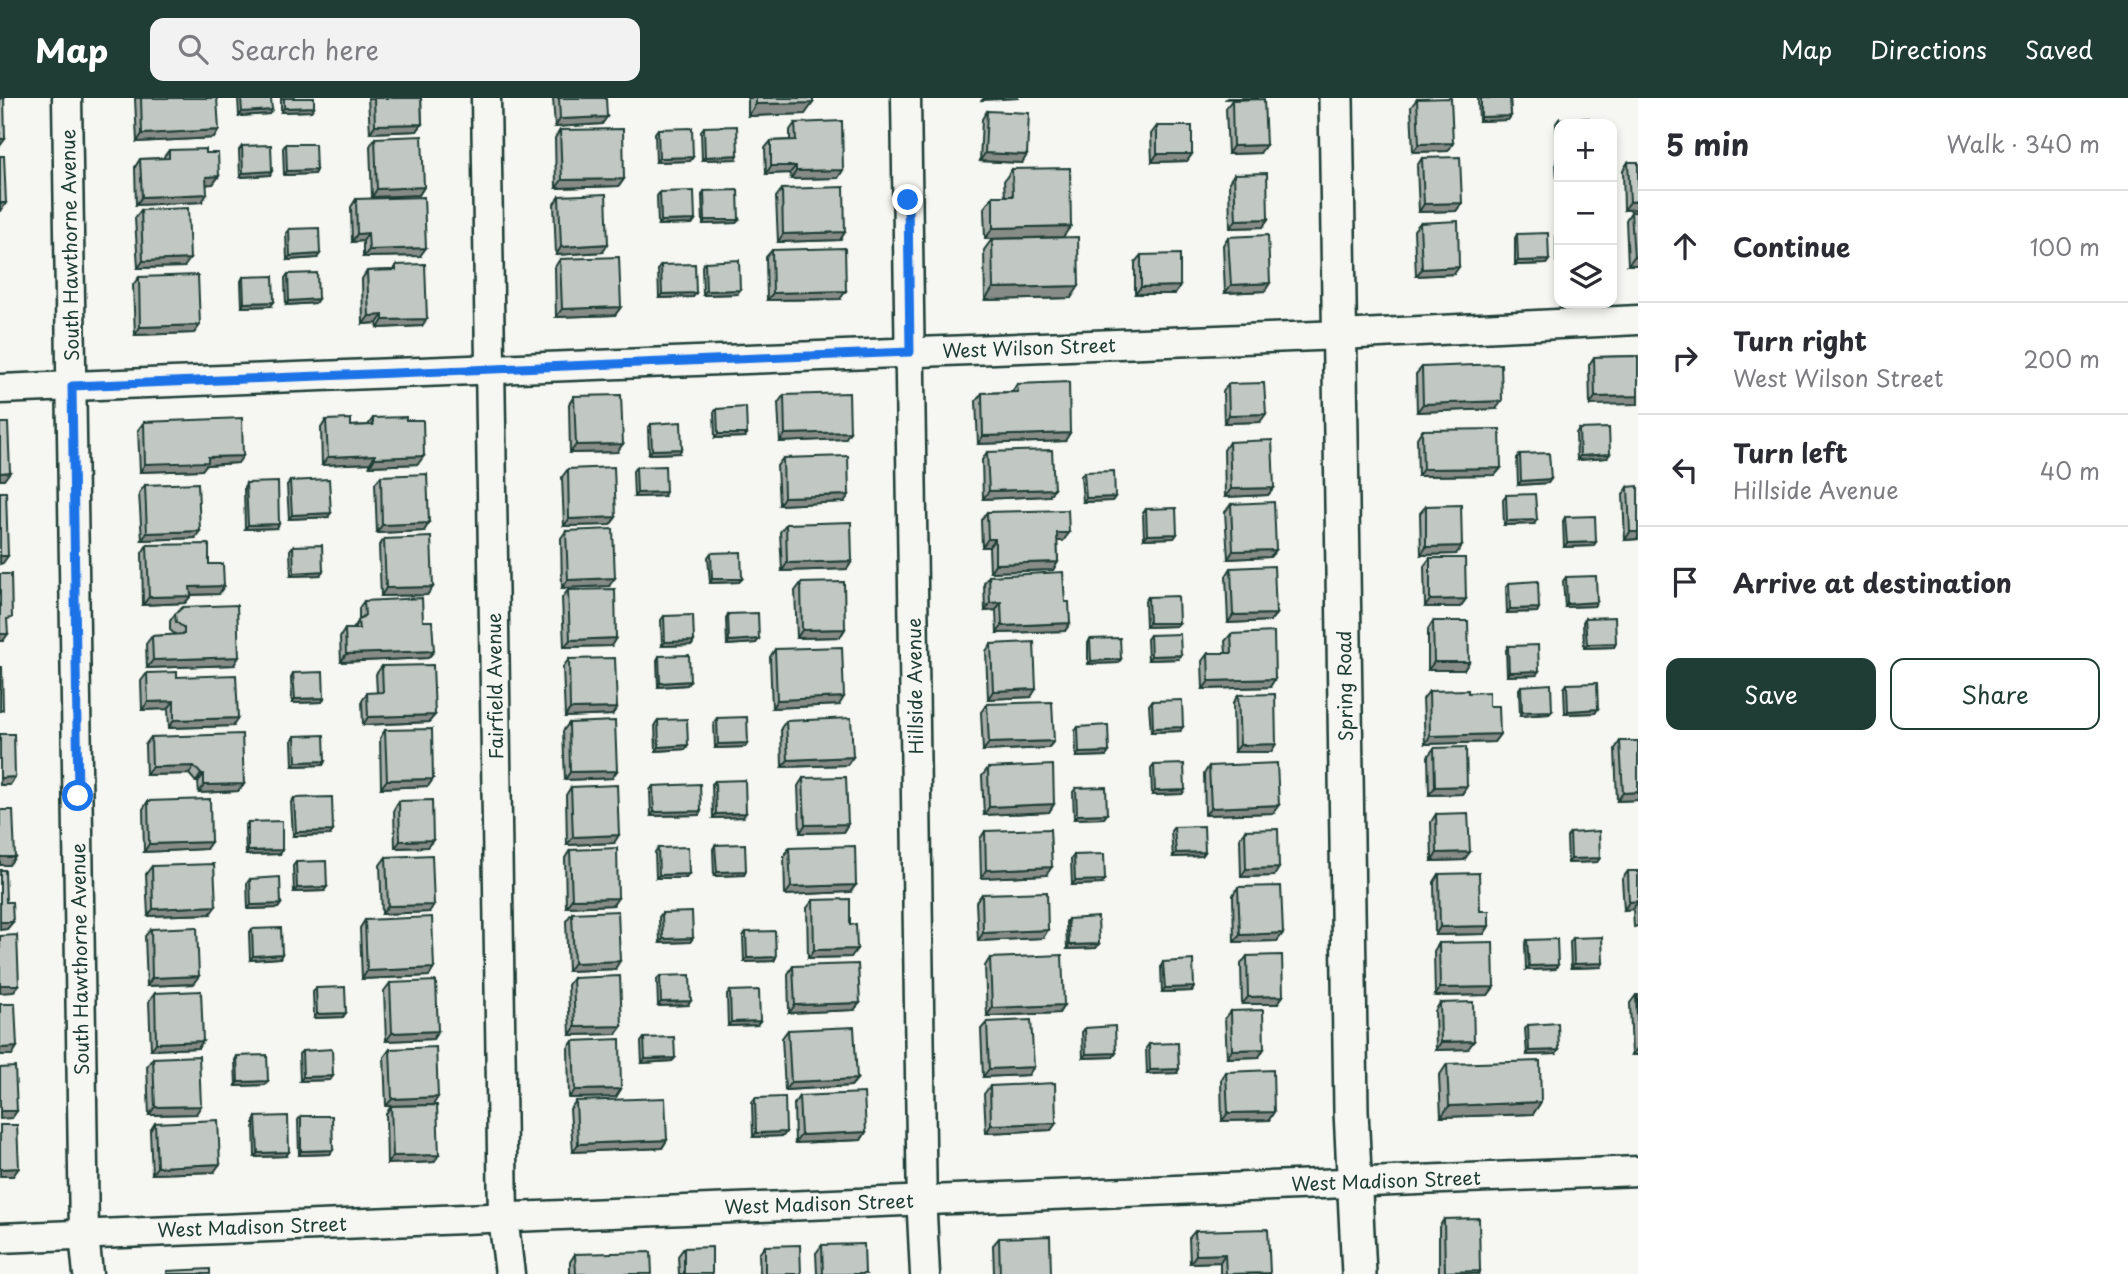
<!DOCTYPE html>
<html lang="en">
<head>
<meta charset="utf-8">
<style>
	:root { --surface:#fff; --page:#f2f2f3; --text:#2b2b33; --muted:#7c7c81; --line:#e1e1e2; --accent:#1f3d34 }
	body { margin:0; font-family:"Playpen Sans",sans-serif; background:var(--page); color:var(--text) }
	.controls { position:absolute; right:21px; top:21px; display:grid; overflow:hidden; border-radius:14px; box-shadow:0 4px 10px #0003 }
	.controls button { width:63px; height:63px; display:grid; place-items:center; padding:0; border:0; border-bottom:2px solid var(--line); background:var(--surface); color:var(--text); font:35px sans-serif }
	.stop { position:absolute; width:21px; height:21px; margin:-16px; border:5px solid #1a73e8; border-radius:50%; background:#fff }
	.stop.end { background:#1a73e8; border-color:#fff; box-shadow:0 2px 7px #0008 }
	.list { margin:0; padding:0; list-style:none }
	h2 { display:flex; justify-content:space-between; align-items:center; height:91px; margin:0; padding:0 28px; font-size:30px }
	h2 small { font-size:23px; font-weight:400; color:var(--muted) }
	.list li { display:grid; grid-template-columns:46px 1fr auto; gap:21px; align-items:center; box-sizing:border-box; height:112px; padding:0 28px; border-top:2px solid var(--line) }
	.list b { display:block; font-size:26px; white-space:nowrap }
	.list p { margin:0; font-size:23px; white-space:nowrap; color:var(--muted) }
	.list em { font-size:23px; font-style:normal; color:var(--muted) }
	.actions { display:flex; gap:14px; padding:21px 28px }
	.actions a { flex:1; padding:16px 0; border:2px solid var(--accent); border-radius:14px; text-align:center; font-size:24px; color:var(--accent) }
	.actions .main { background:var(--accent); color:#fff }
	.icon { flex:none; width:38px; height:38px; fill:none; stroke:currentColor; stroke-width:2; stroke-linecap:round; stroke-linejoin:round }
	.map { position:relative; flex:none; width:1638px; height:1176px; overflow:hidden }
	header { display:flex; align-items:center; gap:42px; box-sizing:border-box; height:98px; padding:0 35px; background:var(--accent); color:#fff }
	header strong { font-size:33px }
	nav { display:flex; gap:38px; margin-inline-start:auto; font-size:24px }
	.search { width:490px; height:63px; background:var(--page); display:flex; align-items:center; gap:18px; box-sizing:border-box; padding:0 24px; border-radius:14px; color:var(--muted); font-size:26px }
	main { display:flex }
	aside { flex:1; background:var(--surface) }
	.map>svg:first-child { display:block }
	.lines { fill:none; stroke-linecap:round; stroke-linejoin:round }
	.minor-casing { stroke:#1f3d34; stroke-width:33 }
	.tertiary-casing { stroke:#1f3d34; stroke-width:38 }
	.minor { stroke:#f6f6f2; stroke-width:28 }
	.tertiary { stroke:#f6f6f2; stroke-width:33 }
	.wall { fill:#a6aca8; stroke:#1f3d34; stroke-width:2 }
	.shaded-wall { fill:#878c88; stroke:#1f3d34; stroke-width:2 }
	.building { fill:#c1c8c3; stroke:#1f3d34; stroke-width:2 }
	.route { stroke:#1a73e8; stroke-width:9 }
	.labels { text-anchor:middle; stroke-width:5; stroke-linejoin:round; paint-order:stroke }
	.street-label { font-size:19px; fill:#1f3d34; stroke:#f6f6f2 }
</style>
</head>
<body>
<header>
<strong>Map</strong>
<div class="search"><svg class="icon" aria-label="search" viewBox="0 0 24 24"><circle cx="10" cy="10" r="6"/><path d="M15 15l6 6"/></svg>Search here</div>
<nav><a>Map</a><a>Directions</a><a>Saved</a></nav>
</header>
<main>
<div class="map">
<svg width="1638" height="1176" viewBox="0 0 1638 1176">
	<rect width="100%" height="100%" fill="#f6f6f2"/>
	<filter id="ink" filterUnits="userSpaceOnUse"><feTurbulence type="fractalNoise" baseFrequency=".0143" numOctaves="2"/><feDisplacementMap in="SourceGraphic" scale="14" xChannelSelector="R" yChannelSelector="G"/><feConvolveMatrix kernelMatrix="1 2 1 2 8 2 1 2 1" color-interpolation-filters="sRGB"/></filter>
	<g filter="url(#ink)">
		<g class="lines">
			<defs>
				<g id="minor">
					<polyline points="67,0 84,1136 88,1176"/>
					<polyline points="486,0 503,1119 510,1176"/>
					<polyline points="906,0 922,1116 925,1176"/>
					<polyline points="0,291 1340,237 1638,222"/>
					<polyline points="0,1140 1638,1073"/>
				</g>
				<polyline id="tertiary" points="1336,0 1351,1013 1359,1176"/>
			</defs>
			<use href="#minor" class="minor-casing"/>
			<use href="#tertiary" class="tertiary-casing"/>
			<use href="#minor" class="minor"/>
			<use href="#tertiary" class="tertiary"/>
		</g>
		<g class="wall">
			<polygon points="135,0 217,0 214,40 137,44"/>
			<polygon points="238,0 271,0 269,16 239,18"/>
			<polygon points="281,0 314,0 314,9 311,13 281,14"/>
			<polygon points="368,0 421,0 422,26 417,33 370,35"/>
			<polygon points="553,0 606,0 602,26 555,29"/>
			<polygon points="748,0 813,0 805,16 748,18"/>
			<polygon points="1478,0 1510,0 1511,18 1508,22 1479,23"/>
			<polygon points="1417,1 1453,45 1448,53 1413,54 1411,9"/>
			<polygon points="1232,2 1260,55 1228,56 1226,10"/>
			<polygon points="987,13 1022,65 980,63 982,21"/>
			<polygon points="1559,21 1559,48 1557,48 1556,25"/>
			<polygon points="795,25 843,72 838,80 791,81 790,75 766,76 765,50 771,43 790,42 790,32"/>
			<polygon points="1157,28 1192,56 1187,63 1152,64 1151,36"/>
			<polygon points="704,29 736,61 702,62 701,33"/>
			<polygon points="658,31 693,59 690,63 656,64 655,35"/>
			<polygon points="560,32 624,81 619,88 556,90 555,40"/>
			<polygon points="375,40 424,89 419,97 372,99 370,48"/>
			<polygon points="286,46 316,72 314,76 284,77 283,50"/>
			<polygon points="242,48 270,77 240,79 239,52"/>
			<polygon points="169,52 206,55 219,78 213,86 207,86 202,104 136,107 135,69 140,61 163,60"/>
			<polygon points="1559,58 1559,100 1558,100 1556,63"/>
			<polygon points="1422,60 1462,105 1456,113 1419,114 1417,68"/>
			<polygon points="1628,64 1638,111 1624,112 1623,72"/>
			<polygon points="1012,71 1063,139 1071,200 985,202 984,152 992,141 985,141 984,110 993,98 1005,98 1004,83"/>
			<polygon points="1234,76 1263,129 1230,130 1229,84"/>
			<polygon points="782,91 845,134 840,142 778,144 776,99"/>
			<polygon points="704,93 739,122 736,125 703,126 702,97"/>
			<polygon points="660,94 695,122 692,126 658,127 657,98"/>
			<polygon points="559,98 603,154 556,157 554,106"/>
			<polygon points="356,101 420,158 363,159 363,143 352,144 351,109"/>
			<polygon points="141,112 184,169 138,170 135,120"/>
			<polygon points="1631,114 1638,114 1638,167 1628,167 1626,122"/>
			<polygon points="1420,125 1454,176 1416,178 1414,132"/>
			<polygon points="1559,127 1559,164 1556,164 1556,131"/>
			<polygon points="289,131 317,160 287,162 286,135"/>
			<polygon points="1517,136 1549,162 1546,166 1515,167 1515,140"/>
			<polygon points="1228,139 1265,193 1225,195 1223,147"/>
			<polygon points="772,152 840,201 767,202 766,159"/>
			<polygon points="1141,157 1180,188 1175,196 1135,196 1135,164"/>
			<polygon points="560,161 621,209 615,217 556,219 555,169"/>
			<polygon points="705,164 737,196 703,197 702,168"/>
			<polygon points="396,167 422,228 378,230 377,225 363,226 362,181 367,173 393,172"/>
			<polygon points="661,167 696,195 693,199 659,200 658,171"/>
			<polygon points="288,176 318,201 315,205 286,207 285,180"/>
			<polygon points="139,179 200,227 194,235 135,237 133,187"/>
			<polygon points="243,179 271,208 242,209 241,183"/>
			<polygon points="1638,258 1590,307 1589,267 1594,259"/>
			<polygon points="1422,269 1496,311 1417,314 1416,276"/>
			<polygon points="1017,286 1065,343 978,346 976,303 982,295 1012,294"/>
			<polygon points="1228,286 1260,324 1224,325 1223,294"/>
			<polygon points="784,297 845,341 780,344 778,305"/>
			<polygon points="574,298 617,354 570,355 569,306"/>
			<polygon points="717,311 745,339 715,340 714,314"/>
			<polygon points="373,320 406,322 418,366 370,368 370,365 322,367 321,330 326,322 351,328 368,327"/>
			<polygon points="144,324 238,365 206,367 202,372 140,374 138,332"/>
			<polygon points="651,326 679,355 649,356 648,330"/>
			<polygon points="1579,331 1607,360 1577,362 1576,335"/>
			<polygon points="1422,332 1501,370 1495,377 1418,378 1417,340"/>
			<polygon points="1229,344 1274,390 1268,397 1225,399 1224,352"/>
			<polygon points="987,354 1049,398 983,401 982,362"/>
			<polygon points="1520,356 1551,381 1548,385 1518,387 1517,360"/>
			<polygon points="783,360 844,404 779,407 777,368"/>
			<polygon points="636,369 664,398 634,399 633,373"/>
			<polygon points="568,371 616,419 610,427 564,428 562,379"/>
			<polygon points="1084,374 1115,399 1112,403 1083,404 1081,378"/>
			<polygon points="381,378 424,433 377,435 375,385"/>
			<polygon points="290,383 328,419 289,421 287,387"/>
			<polygon points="246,385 277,430 245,431 244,389"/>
			<polygon points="145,387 195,440 142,442 139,395"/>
			<polygon points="1628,389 1638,441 1625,442 1623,396"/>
			<polygon points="1506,397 1534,426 1504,427 1503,401"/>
			<polygon points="1231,406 1276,452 1270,459 1228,461 1225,414"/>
			<polygon points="1426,408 1456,456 1421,457 1420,415"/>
			<polygon points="1146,411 1177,436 1174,440 1144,441 1143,415"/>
			<polygon points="987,414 1063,443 1057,443 1058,464 1053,472 990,474 989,449 982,449 981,422"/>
			<polygon points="1565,419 1596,444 1593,448 1564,449 1563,423"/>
			<polygon points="786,426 852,463 847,471 782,473 780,434"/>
			<polygon points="566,433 609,488 562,490 561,440"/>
			<polygon points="384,441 433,489 427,497 381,498 379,448"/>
			<polygon points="147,447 209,466 219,496 191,497 185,505 143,507 142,455"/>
			<polygon points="293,448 320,477 291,478 290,452"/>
			<polygon points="711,455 742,481 739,484 710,485 708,459"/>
			<polygon points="1430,460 1466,501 1460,509 1425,509 1424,468"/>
			<polygon points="1231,470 1276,516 1270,523 1228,525 1226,478"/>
			<polygon points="989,478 1065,504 1070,525 1065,533 997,535 996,512 985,513 984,485"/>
			<polygon points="1566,479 1597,504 1594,508 1565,509 1563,483"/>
			<polygon points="801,485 845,531 840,539 797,540 795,493"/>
			<polygon points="1509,485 1539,510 1537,514 1507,515 1506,489"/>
			<polygon points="568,492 611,548 564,549 562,500"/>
			<polygon points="1148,499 1179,525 1176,528 1146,529 1145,503"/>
			<polygon points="364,503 423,523 434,553 428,560 341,564 340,539 345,531 353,531 359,522 359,510"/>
			<polygon points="175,516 234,567 147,570 146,546 152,538 176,537 170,532 170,523"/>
			<polygon points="728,516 759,541 756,545 727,547 726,520"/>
			<polygon points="664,518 694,543 692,547 662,548 661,522"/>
			<polygon points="1585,520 1616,545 1614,549 1584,550 1583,524"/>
			<polygon points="1433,523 1469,564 1464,572 1428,572 1428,531"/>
			<polygon points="1231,536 1270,589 1203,591 1202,563 1208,555 1226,555 1225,543"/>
			<polygon points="1150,537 1178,561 1148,562 1147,541"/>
			<polygon points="1090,541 1121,561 1118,565 1088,566 1088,545"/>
			<polygon points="991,546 1031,599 988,601 986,553"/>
			<polygon points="1508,548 1536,577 1507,578 1506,552"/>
			<polygon points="775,551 839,607 772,610 770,559"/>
			<polygon points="659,558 690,583 687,587 658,589 657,562"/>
			<polygon points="569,561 612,617 565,619 563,569"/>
			<polygon points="382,568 429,624 363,627 362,603 367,595 377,595 376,576"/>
			<polygon points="147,575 177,579 233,628 169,630 168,611 142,612 141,583"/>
			<polygon points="293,575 324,600 322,604 292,605 291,579"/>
			<polygon points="1567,586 1598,611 1595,615 1565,616 1564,590"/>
			<polygon points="1521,588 1552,613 1549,616 1520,618 1519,591"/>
			<polygon points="1429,593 1468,595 1500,636 1494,644 1425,646 1423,601"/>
			<polygon points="1238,597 1271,654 1234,654 1233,605"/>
			<polygon points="1152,603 1180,633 1151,634 1149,607"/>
			<polygon points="987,606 1054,643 1048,650 983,653 981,614"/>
			<polygon points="717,620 748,645 745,649 715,650 714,624"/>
			<polygon points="658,622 688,647 686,651 656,653 655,626"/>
			<polygon points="786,623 853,659 847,667 782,669 781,630"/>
			<polygon points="569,625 612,680 565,682 563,633"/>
			<polygon points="1078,629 1109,654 1106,658 1076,659 1075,633"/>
			<polygon points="385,632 433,681 428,688 381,690 380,640"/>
			<polygon points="295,638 325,663 323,667 293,668 292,642"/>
			<polygon points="151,639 244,686 238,693 199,695 198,684 196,684 189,676 146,677 145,647"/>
			<polygon points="1620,643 1638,702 1617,703 1615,651"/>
			<polygon points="1434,650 1467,688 1462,696 1429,697 1428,658"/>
			<polygon points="1154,667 1185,692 1182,696 1152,697 1151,671"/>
			<polygon points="1209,668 1273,715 1205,717 1204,676"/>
			<polygon points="988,670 1054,706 1049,714 984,717 982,678"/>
			<polygon points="803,680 848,726 843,734 800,735 798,688"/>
			<polygon points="715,683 743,719 713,720 712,686"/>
			<polygon points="653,688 701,713 699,717 651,718 650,692"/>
			<polygon points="571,689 614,745 567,747 566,697"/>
			<polygon points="1076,690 1107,716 1104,720 1074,721 1073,694"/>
			<polygon points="294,700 330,737 293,738 291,704"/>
			<polygon points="148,703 206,751 144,754 143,711"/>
			<polygon points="399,703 433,742 427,749 395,750 394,711"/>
			<polygon points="1436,716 1464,762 1432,763 1431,724"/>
			<polygon points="248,724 282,752 280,756 246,757 245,728"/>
			<polygon points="1174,729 1205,754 1202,758 1173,759 1171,733"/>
			<polygon points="1245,732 1274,778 1241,779 1240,740"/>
			<polygon points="985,733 1046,777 981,780 980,741"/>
			<polygon points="1570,735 1600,760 1597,764 1568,765 1567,739"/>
			<polygon points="715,747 746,773 744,777 714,778 713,751"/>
			<polygon points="658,750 689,776 686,780 656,780 655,754"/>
			<polygon points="789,750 850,794 785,797 784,758"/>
			<polygon points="570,752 613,807 566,809 565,760"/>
			<polygon points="1074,757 1102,786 1072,787 1071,761"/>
			<polygon points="386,759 429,814 382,816 380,767"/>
			<polygon points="296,764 324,793 294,794 293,768"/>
			<polygon points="152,768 210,816 148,818 146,776"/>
			<polygon points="1628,773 1638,773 1638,828 1634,829 1633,811 1624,812 1622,781"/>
			<polygon points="1439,776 1480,813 1489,828 1484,836 1435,837 1434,784"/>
			<polygon points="250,781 281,806 278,810 248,811 247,785"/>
			<polygon points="1238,789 1283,835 1277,843 1234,844 1233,797"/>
			<polygon points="982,796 1043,840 978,843 976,804"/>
			<polygon points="813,802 850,827 851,859 808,860 807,810"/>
			<polygon points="572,815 615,871 568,873 566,823"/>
			<polygon points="662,815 693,840 690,844 660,845 659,819"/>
			<polygon points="1068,821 1099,846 1096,850 1067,851 1066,824"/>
			<polygon points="365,822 434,870 429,878 362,881 360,830"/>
			<polygon points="151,831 193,886 147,888 145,838"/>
			<polygon points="252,831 280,860 250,862 249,835"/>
			<polygon points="746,834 776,859 774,863 744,864 743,838"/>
			<polygon points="1573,840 1603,865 1601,869 1571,870 1570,844"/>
			<polygon points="1527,842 1555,871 1526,872 1525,846"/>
			<polygon points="1439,845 1494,889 1488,897 1435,898 1434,853"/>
			<polygon points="1247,858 1283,898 1277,906 1242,906 1241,866"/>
			<polygon points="990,860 1064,907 1059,915 987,918 985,868"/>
			<polygon points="1163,864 1194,889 1192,893 1162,894 1161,868"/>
			<polygon points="793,868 854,912 789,915 788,876"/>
			<polygon points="660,878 688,907 658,908 657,881"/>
			<polygon points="573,880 616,936 570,937 568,887"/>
			<polygon points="390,885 438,933 433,941 386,943 384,893"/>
			<polygon points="316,890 343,919 314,920 313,894"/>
			<polygon points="730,893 757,927 728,928 727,897"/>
			<polygon points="155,895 203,943 198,950 151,952 149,903"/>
			<polygon points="1636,897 1638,897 1638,957 1632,957 1630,905"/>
			<polygon points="1440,905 1468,951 1436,952 1435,913"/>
			<polygon points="1231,913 1259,959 1227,960 1225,920"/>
			<polygon points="987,924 1028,977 983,979 981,931"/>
			<polygon points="1528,927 1556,956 1527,957 1525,931"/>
			<polygon points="1085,930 1116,955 1113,959 1083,960 1082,934"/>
			<polygon points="788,932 857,981 851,988 785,992 782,940"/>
			<polygon points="644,940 675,960 672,963 642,965 641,944"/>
			<polygon points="573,943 621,991 616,999 569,1000 568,950"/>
			<polygon points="1149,946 1177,975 1147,976 1146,950"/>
			<polygon points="390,951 433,1007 386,1008 384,959"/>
			<polygon points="302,953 333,978 330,982 300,983 299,956"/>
			<polygon points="237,958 268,983 265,987 236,988 235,962"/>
			<polygon points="153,960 196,1016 149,1017 147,968"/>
			<polygon points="1447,966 1541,1004 1533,1016 1441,1019 1439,978"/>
			<polygon points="1226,974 1269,1022 1222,1023 1221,982"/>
			<polygon points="990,988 1056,1025 1051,1032 986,1035 984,996"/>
			<polygon points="799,998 866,1034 861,1042 795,1045 794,1006"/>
			<polygon points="755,1000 786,1034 783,1038 753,1039 752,1004"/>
			<polygon points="576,1003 667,1042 662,1050 573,1054 570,1011"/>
			<polygon points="391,1008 434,1064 387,1066 386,1016"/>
			<polygon points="301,1018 333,1052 330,1056 299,1057 298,1022"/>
			<polygon points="256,1019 286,1058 255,1059 254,1023"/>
			<polygon points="155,1025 214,1074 152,1076 150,1033"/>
			<polygon points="1444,1121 1478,1176 1439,1176 1439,1129"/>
			<polygon points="1195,1133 1269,1176 1220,1176 1220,1164 1190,1165 1189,1140"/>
			<polygon points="999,1140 1051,1176 994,1176 993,1147"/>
			<polygon points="822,1147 865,1176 817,1176 816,1155"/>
			<polygon points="765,1148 801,1176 760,1176 759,1156"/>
			<polygon points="684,1150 712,1176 679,1176 678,1158"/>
			<polygon points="575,1156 652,1176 570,1176 570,1164"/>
		</g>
		<g class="shaded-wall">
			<polygon points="984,0 1019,0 982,2"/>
			<polygon points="1227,0 1259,0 1226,1"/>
			<polygon points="813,5 805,16 748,18 756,6"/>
			<polygon points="314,9 311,13 281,14 284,10"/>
			<polygon points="272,12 269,16 239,18 242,14"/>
			<polygon points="1511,18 1508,22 1479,23 1481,19"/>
			<polygon points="607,19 602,26 555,29 560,21"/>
			<polygon points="422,26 417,33 370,35 375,27"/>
			<polygon points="219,32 214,40 137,44 142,36"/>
			<polygon points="0,41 5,41 0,48"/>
			<polygon points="1453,45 1448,53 1413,54 1419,46"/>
			<polygon points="1266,47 1260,55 1228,56 1233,48"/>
			<polygon points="985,55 1027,57 1022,65 980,63"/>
			<polygon points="1157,56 1192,56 1187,63 1152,64"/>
			<polygon points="738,57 736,61 702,62 705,59"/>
			<polygon points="693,59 690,63 656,64 659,60"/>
			<polygon points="771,68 796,68 790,75 766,76"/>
			<polygon points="316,72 314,76 284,77 287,73"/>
			<polygon points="843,72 838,80 791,81 796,73"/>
			<polygon points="272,73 270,77 240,79 243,75"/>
			<polygon points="219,78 213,86 201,87 206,79"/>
			<polygon points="624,81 619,88 556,90 562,82"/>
			<polygon points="424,89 419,97 372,99 377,91"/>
			<polygon points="207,96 202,104 136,107 142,99"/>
			<polygon points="1638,103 1638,111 1624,112 1630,104"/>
			<polygon points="0,105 6,105 1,113 0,113"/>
			<polygon points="1462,105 1456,113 1419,114 1424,106"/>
			<polygon points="1268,121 1263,129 1230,130 1236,122"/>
			<polygon points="695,122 692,126 658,127 661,123"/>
			<polygon points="705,122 739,122 736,125 703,126"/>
			<polygon points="1071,128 1063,139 985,141 993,130"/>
			<polygon points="845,134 840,142 778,144 783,136"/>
			<polygon points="368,135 363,143 352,144 357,136"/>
			<polygon points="608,146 603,154 556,157 561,149"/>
			<polygon points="426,150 420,158 363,159 369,152"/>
			<polygon points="320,156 317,160 287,162 290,158"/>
			<polygon points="1634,159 1638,159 1638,167 1628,167"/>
			<polygon points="190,161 184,169 138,170 143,163"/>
			<polygon points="1549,162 1546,166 1515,167 1518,163"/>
			<polygon points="1459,169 1454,176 1416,178 1422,171"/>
			<polygon points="1270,185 1265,193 1225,195 1231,187"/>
			<polygon points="1079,188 1071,200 985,202 993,190"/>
			<polygon points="1180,188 1175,196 1135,196 1141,189"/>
			<polygon points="740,192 737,196 703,197 706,193"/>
			<polygon points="846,193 840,201 767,202 773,195"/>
			<polygon points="696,195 693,199 659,200 662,196"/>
			<polygon points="318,201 315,205 286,207 289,203"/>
			<polygon points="274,204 271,208 242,209 244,205"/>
			<polygon points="621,209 615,217 556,219 562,211"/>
			<polygon points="383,217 377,225 363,226 369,218"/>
			<polygon points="427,221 422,228 378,230 383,222"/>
			<polygon points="200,227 194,235 135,237 140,229"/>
			<polygon points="1638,298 1638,306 1590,307 1595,299"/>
			<polygon points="1502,303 1496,311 1417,314 1423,306"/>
			<polygon points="1266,316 1260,324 1224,325 1229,317"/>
			<polygon points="850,334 845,341 780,344 785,336"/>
			<polygon points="1070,335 1065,343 978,346 983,338"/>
			<polygon points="718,336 747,336 745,339 715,340"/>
			<polygon points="623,346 617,354 570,355 576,347"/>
			<polygon points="682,351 679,355 649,356 652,352"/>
			<polygon points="1610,356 1607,360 1577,362 1580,358"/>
			<polygon points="375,357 370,365 322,367 328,359"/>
			<polygon points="243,358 238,365 206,367 202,372 140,374 145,366 208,359"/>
			<polygon points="424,358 418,366 370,368 375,360"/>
			<polygon points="1501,370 1495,377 1418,378 1423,371"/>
			<polygon points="10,374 4,382 0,382 0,375"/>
			<polygon points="1551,381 1548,385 1518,387 1521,383"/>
			<polygon points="1274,390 1268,397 1225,399 1231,391"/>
			<polygon points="1054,391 1049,398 983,401 989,393"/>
			<polygon points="666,394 664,398 634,399 637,395"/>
			<polygon points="849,397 844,404 779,407 784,399"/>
			<polygon points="1115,399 1112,403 1083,404 1086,400"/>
			<polygon points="331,415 328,419 289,421 292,417"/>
			<polygon points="616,419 610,427 564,428 569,421"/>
			<polygon points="1537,422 1534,426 1504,427 1507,423"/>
			<polygon points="429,425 424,433 377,435 382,427"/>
			<polygon points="279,426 277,430 245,431 248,427"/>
			<polygon points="200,433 195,440 142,442 147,435"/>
			<polygon points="1630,434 1638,434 1638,441 1625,442"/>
			<polygon points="1057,435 1069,435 1063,443 1052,443"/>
			<polygon points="1177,436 1174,440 1144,441 1147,437"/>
			<polygon points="988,441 995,441 989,449 982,449"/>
			<polygon points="1596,444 1593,448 1564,449 1567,445"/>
			<polygon points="1462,448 1456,456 1421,457 1426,449"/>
			<polygon points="1276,452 1270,459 1228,461 1233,453"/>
			<polygon points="0,458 8,458 3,465 0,466"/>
			<polygon points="852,463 847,471 782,473 787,465"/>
			<polygon points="1058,464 1053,472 990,474 995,466"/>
			<polygon points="323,473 320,477 291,478 294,475"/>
			<polygon points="615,480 609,488 562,490 568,482"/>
			<polygon points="712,481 742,481 739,484 710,485"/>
			<polygon points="224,488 219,496 185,497 190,489"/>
			<polygon points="433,489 427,497 381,498 386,490"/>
			<polygon points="191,498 185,505 143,507 149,499"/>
			<polygon points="1466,501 1460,509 1425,509 1430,502"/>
			<polygon points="1001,504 996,512 985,513 990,505"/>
			<polygon points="1597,504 1594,508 1565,509 1567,506"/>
			<polygon points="1539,510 1537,514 1507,515 1510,511"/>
			<polygon points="1276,516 1270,523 1228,525 1233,517"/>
			<polygon points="1070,525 1065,533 997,535 1002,528"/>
			<polygon points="1149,525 1179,525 1176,528 1146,529"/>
			<polygon points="845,531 840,539 797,540 802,532"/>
			<polygon points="0,536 8,536 3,543 0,543"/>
			<polygon points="616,540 611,548 564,549 570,542"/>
			<polygon points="759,541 756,545 727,547 729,543"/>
			<polygon points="694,543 692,547 662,548 665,544"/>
			<polygon points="1616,545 1614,549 1584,550 1587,546"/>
			<polygon points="434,553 428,560 341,564 346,556"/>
			<polygon points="1181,557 1178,561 1148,562 1151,558"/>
			<polygon points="239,559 234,567 147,570 153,562"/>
			<polygon points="1121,561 1118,565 1088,566 1091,563"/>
			<polygon points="1434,564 1469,564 1464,572 1428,572"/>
			<polygon points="1539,573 1536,577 1507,578 1509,574"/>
			<polygon points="1275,581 1270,589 1203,591 1209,583"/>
			<polygon points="690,583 687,587 658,589 660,585"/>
			<polygon points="1036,591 1031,599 988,601 993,593"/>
			<polygon points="844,599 839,607 772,610 777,602"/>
			<polygon points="324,600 322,604 292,605 295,601"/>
			<polygon points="174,603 168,611 142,612 148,604"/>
			<polygon points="617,610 612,617 565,619 570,611"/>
			<polygon points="1598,611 1595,615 1565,616 1568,613"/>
			<polygon points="1552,613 1549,616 1520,618 1522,614"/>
			<polygon points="435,617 429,624 363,627 368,619"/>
			<polygon points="238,620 233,628 169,630 174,622"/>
			<polygon points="1183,629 1180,633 1151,634 1153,630"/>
			<polygon points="1500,636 1494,644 1425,646 1430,638"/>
			<polygon points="1054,643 1048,650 983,653 989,645"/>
			<polygon points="748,645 745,649 715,650 718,646"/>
			<polygon points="1276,646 1271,654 1234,654 1240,647"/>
			<polygon points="688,647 686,651 656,653 659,649"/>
			<polygon points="1109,654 1106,658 1076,659 1079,655"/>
			<polygon points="853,659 847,667 782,669 788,662"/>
			<polygon points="325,663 323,667 293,668 296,664"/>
			<polygon points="194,668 189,676 146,677 152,669"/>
			<polygon points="617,673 612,680 565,682 570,674"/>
			<polygon points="201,676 204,676 198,684 196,684"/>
			<polygon points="15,679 10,687 0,687 0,680"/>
			<polygon points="433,681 428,688 381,690 387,682"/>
			<polygon points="244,686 238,693 199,695 204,687"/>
			<polygon points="1467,688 1462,696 1429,697 1435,689"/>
			<polygon points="1185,692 1182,696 1152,697 1155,693"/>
			<polygon points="1638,694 1638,702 1617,703 1623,695"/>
			<polygon points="1054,706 1049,714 984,717 989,709"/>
			<polygon points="1279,707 1273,715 1205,717 1211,710"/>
			<polygon points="701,713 699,717 651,718 654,714"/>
			<polygon points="746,715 743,719 713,720 716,716"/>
			<polygon points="1107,716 1104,720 1074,721 1077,717"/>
			<polygon points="848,726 843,734 800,735 805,727"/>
			<polygon points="333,733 330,737 293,738 296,734"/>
			<polygon points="619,737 614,745 567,747 573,739"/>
			<polygon points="433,742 427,749 395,750 400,743"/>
			<polygon points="211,744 206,751 144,754 149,746"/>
			<polygon points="282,752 280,756 246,757 248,753"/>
			<polygon points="1205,754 1202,758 1173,759 1176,755"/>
			<polygon points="1470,754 1464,762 1432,763 1437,755"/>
			<polygon points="0,759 15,759 9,767 0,767"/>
			<polygon points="1600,760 1597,764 1568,765 1571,761"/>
			<polygon points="1052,769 1046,777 981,780 986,772"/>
			<polygon points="1279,770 1274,778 1241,779 1246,771"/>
			<polygon points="746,773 744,777 714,778 717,774"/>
			<polygon points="689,776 686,780 656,780 659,777"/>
			<polygon points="1105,782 1102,786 1072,787 1075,783"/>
			<polygon points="856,787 850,794 785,797 791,789"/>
			<polygon points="327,789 324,793 294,794 297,790"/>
			<polygon points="618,800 613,807 566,809 572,801"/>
			<polygon points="1638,803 1633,811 1624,812 1629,804"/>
			<polygon points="281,806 278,810 248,811 251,807"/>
			<polygon points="434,807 429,814 382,816 388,808"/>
			<polygon points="216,808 210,816 148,818 153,811"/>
			<polygon points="0,824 13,824 7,831 0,832"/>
			<polygon points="1489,828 1484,836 1435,837 1440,829"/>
			<polygon points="1048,832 1043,840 978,843 983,835"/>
			<polygon points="1283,835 1277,843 1234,844 1240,837"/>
			<polygon points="693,840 690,844 660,845 663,841"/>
			<polygon points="1099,846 1096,850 1067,851 1069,847"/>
			<polygon points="857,851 851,859 808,860 814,852"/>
			<polygon points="282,856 280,860 250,862 253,858"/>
			<polygon points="776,859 774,863 744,864 747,860"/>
			<polygon points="620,863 615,871 568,873 574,865"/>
			<polygon points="1603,865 1601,869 1571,870 1574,866"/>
			<polygon points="1558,867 1555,871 1526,872 1529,868"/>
			<polygon points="434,870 429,878 362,881 367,873"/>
			<polygon points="199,878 193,886 147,888 152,880"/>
			<polygon points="0,887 19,887 13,894 0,895"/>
			<polygon points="1194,889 1192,893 1162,894 1165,890"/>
			<polygon points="1494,889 1488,897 1435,898 1440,890"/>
			<polygon points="1283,898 1277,906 1242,906 1248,899"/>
			<polygon points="691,903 688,907 658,908 661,904"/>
			<polygon points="860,905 854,912 789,915 795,907"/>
			<polygon points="1064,907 1059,915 987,918 992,910"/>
			<polygon points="346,915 343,919 314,920 317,916"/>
			<polygon points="760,923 757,927 728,928 731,924"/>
			<polygon points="622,928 616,936 570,937 575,929"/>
			<polygon points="438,933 433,941 386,943 392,935"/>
			<polygon points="203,943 198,950 151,952 156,945"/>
			<polygon points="1474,943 1468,951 1436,952 1441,944"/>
			<polygon points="17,949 12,957 0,957 0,950"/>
			<polygon points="1638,949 1638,957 1632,957"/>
			<polygon points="1264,951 1259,959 1227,960 1232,952"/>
			<polygon points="1559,952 1556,956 1527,957 1529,953"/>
			<polygon points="1116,955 1113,959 1083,960 1086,956"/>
			<polygon points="675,960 672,963 642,965 645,961"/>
			<polygon points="1034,969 1028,977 983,979 989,971"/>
			<polygon points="1179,971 1177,975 1147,976 1150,972"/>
			<polygon points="333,978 330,982 300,983 303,979"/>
			<polygon points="857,981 851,988 785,992 791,984"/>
			<polygon points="268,983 265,987 236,988 238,984"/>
			<polygon points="621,991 616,999 569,1000 575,992"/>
			<polygon points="438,999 433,1007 386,1008 392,1001"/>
			<polygon points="1541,1004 1533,1016 1441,1019 1449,1008"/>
			<polygon points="201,1008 196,1016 149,1017 155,1009"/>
			<polygon points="0,1013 17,1013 12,1020 0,1021"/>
			<polygon points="1274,1014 1269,1022 1222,1023 1228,1015"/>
			<polygon points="1056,1025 1051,1032 986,1035 991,1027"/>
			<polygon points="786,1034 783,1038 753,1039 756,1035"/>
			<polygon points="866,1034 861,1042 795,1045 801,1037"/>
			<polygon points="667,1042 662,1050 573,1054 578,1046"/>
			<polygon points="333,1052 330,1056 299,1057 301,1053"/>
			<polygon points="289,1054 286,1058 255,1059 258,1055"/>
			<polygon points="439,1057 434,1064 387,1066 393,1058"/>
			<polygon points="220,1066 214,1074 152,1076 157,1069"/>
			<polygon points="19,1070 13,1078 0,1078 0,1071"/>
			<polygon points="1225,1156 1220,1164 1190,1165 1196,1157"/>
			<polygon points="1480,1173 1478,1176 1443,1176 1445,1174"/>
		</g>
		<g class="building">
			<polygon points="0,0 4,0 5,41 0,41"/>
			<polygon points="141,0 217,0 219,32 142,36"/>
			<polygon points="241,0 271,0 272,12 242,14"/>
			<polygon points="284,0 314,0 314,9 284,10"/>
			<polygon points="374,0 421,0 422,26 375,27"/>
			<polygon points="559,0 606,0 607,19 560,21"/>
			<polygon points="756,0 813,0 813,5 756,6"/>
			<polygon points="1451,0 1453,45 1419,46 1417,1"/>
			<polygon points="1481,0 1510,0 1511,18 1481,19"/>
			<polygon points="1264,1 1266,47 1233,48 1232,2"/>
			<polygon points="987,13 1029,15 1027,57 985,55"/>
			<polygon points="1589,20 1589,26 1559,26 1559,35 1559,21"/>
			<polygon points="842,23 843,72 796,73 796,68 771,68 771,43 796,42 795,25"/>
			<polygon points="737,28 738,57 705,59 704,29"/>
			<rect x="1157" y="28" width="35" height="28"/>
			<polygon points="692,30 693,59 659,60 658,31"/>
			<polygon points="623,31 624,81 562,82 560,32"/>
			<polygon points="422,38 424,89 377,91 375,40"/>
			<polygon points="286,46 315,46 316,72 287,73"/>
			<polygon points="271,47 272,73 243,75 242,48"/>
			<polygon points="206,51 206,55 218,55 219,78 206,79 207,96 142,99 140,61 169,60 169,52"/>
			<polygon points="0,58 4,58 6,105 0,105"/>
			<polygon points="1460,59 1462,105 1424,106 1422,60"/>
			<polygon points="1628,64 1638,64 1638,103 1630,104"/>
			<polygon points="1070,70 1071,128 993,130 993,98 1013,98 1012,71"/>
			<polygon points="1267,75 1268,121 1236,122 1234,76"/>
			<polygon points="844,89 845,134 783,136 782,91"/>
			<polygon points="738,92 739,122 705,122 704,93"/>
			<polygon points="694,93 695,122 661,123 660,94"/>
			<polygon points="606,96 608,146 561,149 559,98"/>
			<polygon points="424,99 426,150 369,152 368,135 357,136 356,101"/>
			<polygon points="188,110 190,161 143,163 141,112"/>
			<polygon points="1631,114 1638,114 1638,159 1634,159"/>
			<polygon points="1458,123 1459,169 1422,171 1420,125"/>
			<polygon points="319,130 320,156 290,158 289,131"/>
			<polygon points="1548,135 1549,162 1518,163 1517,136"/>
			<polygon points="1268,137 1270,185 1231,187 1228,139"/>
			<polygon points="1078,139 1079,188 993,190 992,141"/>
			<polygon points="845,150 846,193 773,195 772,152"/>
			<polygon points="1180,156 1180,188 1141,189 1141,157"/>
			<polygon points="619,159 621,209 562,211 560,161"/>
			<polygon points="739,162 740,192 706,193 705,164"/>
			<polygon points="425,166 427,221 383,222 383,217 369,218 367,173 396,172 396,167"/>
			<polygon points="695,166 696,195 662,196 661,167"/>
			<polygon points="317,175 318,201 289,203 288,176"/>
			<polygon points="198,177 200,227 140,229 139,179"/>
			<polygon points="273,178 274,204 244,205 243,179"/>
			<polygon points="1638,258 1638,298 1595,299 1594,259"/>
			<polygon points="1501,266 1502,303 1423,306 1422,269"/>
			<polygon points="1069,284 1070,335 983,338 982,295 1018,294 1017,286"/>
			<polygon points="1264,285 1266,316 1229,317 1228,286"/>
			<polygon points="849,295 850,334 785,336 784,297"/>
			<polygon points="621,297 623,346 576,347 574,298"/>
			<polygon points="746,309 747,336 718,336 717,311"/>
			<polygon points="406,319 406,322 423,322 424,358 375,360 375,357 328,359 326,322 351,321 351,328 373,327 373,320"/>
			<polygon points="242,320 243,358 208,359 208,364 145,366 144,324"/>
			<polygon points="681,324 682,351 652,352 651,326"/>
			<polygon points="0,325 8,325 10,374 0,375"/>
			<polygon points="1609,330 1610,356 1580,358 1579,331"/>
			<polygon points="1500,331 1501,370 1423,371 1422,332"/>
			<polygon points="1272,342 1274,390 1231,391 1229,344"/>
			<polygon points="1052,352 1054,391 989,393 987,354"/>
			<polygon points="1549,355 1551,381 1521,383 1520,356"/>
			<polygon points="848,358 849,397 784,399 783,360"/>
			<polygon points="665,368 666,394 637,395 636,369"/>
			<polygon points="614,369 616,419 569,421 568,371"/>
			<polygon points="1114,373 1115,399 1086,400 1084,374"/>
			<polygon points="427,376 429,425 382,427 381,378"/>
			<polygon points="329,381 331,415 292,417 290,383"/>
			<polygon points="278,384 279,426 248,427 246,385"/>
			<polygon points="198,385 200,433 147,435 145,387"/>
			<polygon points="1638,388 1638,434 1630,434 1628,389"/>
			<polygon points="0,394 6,394 8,458 0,458"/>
			<polygon points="1535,396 1537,422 1507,423 1506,397"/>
			<polygon points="1274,404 1276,452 1233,453 1231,406"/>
			<polygon points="1461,407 1462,448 1426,449 1426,408"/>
			<polygon points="1176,410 1177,436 1147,437 1146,411"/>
			<polygon points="1068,412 1069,435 1057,435 1058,464 995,466 995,441 988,441 987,414"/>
			<polygon points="1595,418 1596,444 1567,445 1565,419"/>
			<polygon points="851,424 852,463 787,465 786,426"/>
			<polygon points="613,431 615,480 568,482 566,433"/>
			<polygon points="431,439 433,489 386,490 384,441"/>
			<polygon points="209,446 209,466 223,466 224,488 190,489 191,498 149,499 147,447"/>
			<polygon points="322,447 323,473 294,475 293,448"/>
			<polygon points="741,454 742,481 712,481 711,455"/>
			<polygon points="1430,460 1465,460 1466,501 1430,502"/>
			<polygon points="1274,468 1276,516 1233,517 1231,470"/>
			<polygon points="1063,474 1065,504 1069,504 1070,525 1002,528 1001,504 990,505 989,478"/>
			<polygon points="0,476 11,476 12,520 7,521 8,536 0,536"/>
			<polygon points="1596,478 1597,504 1567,506 1566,479"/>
			<polygon points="1538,483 1539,510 1510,511 1509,485"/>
			<polygon points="844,484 845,531 802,532 801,485"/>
			<polygon points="615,491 616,540 570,542 568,492"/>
			<polygon points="1178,498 1179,525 1149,525 1148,499"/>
			<polygon points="422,500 423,523 432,523 434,553 346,556 345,531 359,531 358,523 365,517 364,503"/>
			<polygon points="237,507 239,559 153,562 152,538 184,536 184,530 176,524 175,516 183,509"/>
			<polygon points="758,515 759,541 729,543 728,516"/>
			<polygon points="693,517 694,543 665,544 664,518"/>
			<polygon points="1615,519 1616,545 1587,546 1585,520"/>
			<polygon points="1433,523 1468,523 1469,564 1434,564"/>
			<polygon points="1274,534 1275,581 1209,583 1208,555 1232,555 1231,536"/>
			<polygon points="1180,536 1181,557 1151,558 1150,537"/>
			<polygon points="1120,540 1121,561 1091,563 1090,541"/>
			<polygon points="1034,544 1036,591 993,593 991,546"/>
			<polygon points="1538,547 1539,573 1509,574 1508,548"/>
			<polygon points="842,549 844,599 777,602 775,551"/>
			<polygon points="689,557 690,583 660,585 659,558"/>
			<polygon points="615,560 617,610 570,611 569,561"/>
			<polygon points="433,567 435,617 368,619 367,595 383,594 382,568"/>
			<polygon points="0,569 2,569 3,612 0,613"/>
			<polygon points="177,574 177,579 236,577 238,620 174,622 174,603 148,604 147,575"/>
			<polygon points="323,574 324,600 295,601 293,575"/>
			<polygon points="1597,585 1598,611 1568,613 1567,586"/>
			<polygon points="1551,586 1552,613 1522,614 1521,588"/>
			<polygon points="1468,592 1468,595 1489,594 1489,608 1499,608 1500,636 1430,638 1429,593"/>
			<polygon points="1275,596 1276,646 1240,647 1238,597"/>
			<polygon points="1182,602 1183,629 1153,630 1152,603"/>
			<polygon points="1052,604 1054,643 989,645 987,606"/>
			<polygon points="747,619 748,645 718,646 717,620"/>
			<polygon points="851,620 853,659 788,662 786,623"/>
			<polygon points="687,621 688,647 659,649 658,622"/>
			<polygon points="615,623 617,673 570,674 569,625"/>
			<polygon points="1108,627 1109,654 1079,655 1078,629"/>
			<polygon points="432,631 433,681 387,682 385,632"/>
			<polygon points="0,636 14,636 15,679 0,680"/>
			<polygon points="242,636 244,686 204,687 204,676 201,676 194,668 152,669 151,639"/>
			<polygon points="324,637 325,663 296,664 295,638"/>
			<polygon points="1620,643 1638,643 1638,694 1623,695"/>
			<polygon points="1466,649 1467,688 1435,689 1434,650"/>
			<polygon points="1277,665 1279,707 1211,710 1209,668"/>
			<polygon points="1184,666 1185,692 1155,693 1154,667"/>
			<polygon points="1053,667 1054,706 989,709 988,670"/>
			<polygon points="846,679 848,726 805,727 803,680"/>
			<polygon points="745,682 746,715 716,716 715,683"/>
			<polygon points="700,686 701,713 654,714 653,688"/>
			<polygon points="617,687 619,737 573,739 571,689"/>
			<polygon points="1106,689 1107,716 1077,717 1076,690"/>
			<polygon points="332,699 333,733 296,734 294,700"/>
			<polygon points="210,701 211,744 149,746 148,703"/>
			<polygon points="432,702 433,742 400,743 399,703"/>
			<polygon points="0,712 13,712 15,759 0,759"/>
			<polygon points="1468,715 1470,754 1437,755 1436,716"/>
			<polygon points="282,723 282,752 248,753 248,724"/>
			<polygon points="1204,728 1205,754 1176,755 1174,729"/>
			<polygon points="1050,731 1052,769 986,772 985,733"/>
			<polygon points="1278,731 1279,770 1246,771 1245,732"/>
			<polygon points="1599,733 1600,760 1571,761 1570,735"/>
			<polygon points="745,746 746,773 717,774 715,747"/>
			<polygon points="855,748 856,787 791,789 789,750"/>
			<polygon points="688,749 689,776 659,777 658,750"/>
			<polygon points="617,750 618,800 572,801 570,752"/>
			<polygon points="1104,756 1105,782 1075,783 1074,757"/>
			<polygon points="432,757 434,807 388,808 386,759"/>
			<polygon points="326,763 327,789 297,790 296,764"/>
			<polygon points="214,766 216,808 153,811 152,768"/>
			<polygon points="0,772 5,772 6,804 12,804 13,824 0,824"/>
			<polygon points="1628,773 1638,773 1638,803 1629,804"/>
			<polygon points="1479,775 1480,813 1489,813 1489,828 1440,829 1439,776"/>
			<polygon points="280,779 281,806 251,807 250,781"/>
			<polygon points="1281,788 1283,835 1240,837 1238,789"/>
			<polygon points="1047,794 1048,832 983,835 982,796"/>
			<polygon points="850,801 850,827 856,826 857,851 814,852 813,802"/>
			<polygon points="618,813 620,863 574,865 572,815"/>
			<polygon points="692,814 693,840 663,841 662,815"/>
			<polygon points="432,819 434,870 367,873 365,822"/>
			<polygon points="1098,819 1099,846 1069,847 1068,821"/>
			<polygon points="197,829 199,878 152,880 151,831"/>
			<polygon points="281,830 282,856 253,858 252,831"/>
			<polygon points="775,833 776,859 747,860 746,834"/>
			<polygon points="17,837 19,887 0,887 0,838"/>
			<polygon points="1602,839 1603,865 1574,866 1573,840"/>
			<polygon points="1557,841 1558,867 1529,868 1527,842"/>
			<polygon points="1493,844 1494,889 1440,890 1439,845"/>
			<polygon points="1062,857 1064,907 992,910 990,860"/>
			<polygon points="1282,857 1283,898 1248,899 1247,858"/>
			<polygon points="1193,862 1194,889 1165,890 1163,864"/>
			<polygon points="858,866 860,905 795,907 793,868"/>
			<polygon points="690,877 691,903 661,904 660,878"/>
			<polygon points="620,878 622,928 575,929 573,880"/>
			<polygon points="436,883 438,933 392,935 390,885"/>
			<polygon points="345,889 346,915 317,916 316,890"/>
			<polygon points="759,892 760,923 731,924 730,893"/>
			<polygon points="201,893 203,943 156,945 155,895"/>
			<polygon points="1636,897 1638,897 1638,949"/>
			<polygon points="1473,904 1474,943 1441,944 1440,905"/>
			<polygon points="0,906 15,906 17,949 0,950"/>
			<polygon points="1263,912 1264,951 1232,952 1231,913"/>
			<polygon points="1031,922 1034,969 989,971 987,924"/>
			<polygon points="1558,925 1559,952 1529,953 1528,927"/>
			<polygon points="1115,928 1116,955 1086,956 1085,930"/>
			<polygon points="854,929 857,981 791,984 788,932"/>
			<polygon points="674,939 675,960 645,961 644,940"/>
			<polygon points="620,941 621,991 575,992 573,943"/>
			<polygon points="1178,945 1179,971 1150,972 1149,946"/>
			<polygon points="436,949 438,999 392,1001 390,951"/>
			<polygon points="332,951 333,978 303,979 302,953"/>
			<polygon points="267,957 268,983 238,984 237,958"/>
			<polygon points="199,958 201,1008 155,1009 153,960"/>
			<polygon points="1540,963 1541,1004 1449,1008 1447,966"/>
			<polygon points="15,969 17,1013 0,1013 0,970"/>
			<polygon points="1273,972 1274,1014 1228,1015 1226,974"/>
			<polygon points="1055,985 1056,1025 991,1027 990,988"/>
			<polygon points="864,995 866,1034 801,1037 799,998"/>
			<polygon points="785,999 786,1034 756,1035 755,1000"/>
			<polygon points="665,1000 667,1042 578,1046 576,1003"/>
			<polygon points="437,1007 439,1057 393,1058 391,1008"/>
			<polygon points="288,1018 289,1054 258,1055 256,1019"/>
			<polygon points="301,1018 332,1018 333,1052 301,1053"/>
			<polygon points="218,1022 220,1066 157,1069 155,1025"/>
			<polygon points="0,1027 17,1027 19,1070 0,1071"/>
			<polygon points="1479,1120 1480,1173 1445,1174 1444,1121"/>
			<polygon points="1268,1131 1270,1175 1226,1176 1225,1156 1196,1157 1195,1133"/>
			<polygon points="1050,1138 1051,1176 1000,1176 999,1140"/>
			<polygon points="864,1146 865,1176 823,1176 822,1147"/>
			<polygon points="800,1147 801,1176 765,1176 765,1148"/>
			<polygon points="712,1149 712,1176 684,1176 684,1150"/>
			<polygon points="651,1154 652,1176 576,1176 575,1156"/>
			<polygon points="210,1171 210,1176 167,1176 167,1173"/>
		</g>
	</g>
	<g class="lines" filter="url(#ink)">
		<polyline class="route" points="78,698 72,288 910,254 908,102"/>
	</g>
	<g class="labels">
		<g class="street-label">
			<text transform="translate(70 147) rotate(-91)" y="7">South Hawthorne Avenue</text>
			<text transform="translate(1029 250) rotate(-2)" y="7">West Wilson Street</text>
			<text transform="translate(495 588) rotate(-91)" y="7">Fairfield Avenue</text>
			<text transform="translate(915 588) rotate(-91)" y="7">Hillside Avenue</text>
			<text transform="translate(1345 588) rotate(-91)" y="7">Spring Road</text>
			<text transform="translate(80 861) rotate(-91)" y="7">South Hawthorne Avenue</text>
			<text transform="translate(1386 1083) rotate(-2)" y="7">West Madison Street</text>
			<text transform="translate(819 1106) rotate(-2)" y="7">West Madison Street</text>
			<text transform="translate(252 1129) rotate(-2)" y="7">West Madison Street</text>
		</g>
	</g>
</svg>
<div class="controls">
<button>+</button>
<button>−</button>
<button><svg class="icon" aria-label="layers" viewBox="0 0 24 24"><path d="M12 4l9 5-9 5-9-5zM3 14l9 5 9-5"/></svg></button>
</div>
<div class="stop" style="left:78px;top:698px"></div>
<div class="stop end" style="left:908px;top:102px"></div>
</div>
<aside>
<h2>5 min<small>Walk · 340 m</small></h2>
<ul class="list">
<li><svg class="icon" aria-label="ahead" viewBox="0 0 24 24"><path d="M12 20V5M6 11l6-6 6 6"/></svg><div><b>Continue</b></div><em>100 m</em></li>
<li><svg class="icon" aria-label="right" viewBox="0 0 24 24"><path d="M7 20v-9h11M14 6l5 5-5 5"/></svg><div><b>Turn right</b><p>West Wilson Street</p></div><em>200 m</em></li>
<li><svg class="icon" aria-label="left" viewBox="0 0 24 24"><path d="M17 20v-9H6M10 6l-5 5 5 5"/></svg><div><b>Turn left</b><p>Hillside Avenue</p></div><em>40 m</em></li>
<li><svg class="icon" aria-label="arrive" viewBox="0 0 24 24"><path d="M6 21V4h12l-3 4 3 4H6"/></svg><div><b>Arrive at destination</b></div></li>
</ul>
<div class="actions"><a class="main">Save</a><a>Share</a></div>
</aside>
</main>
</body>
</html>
